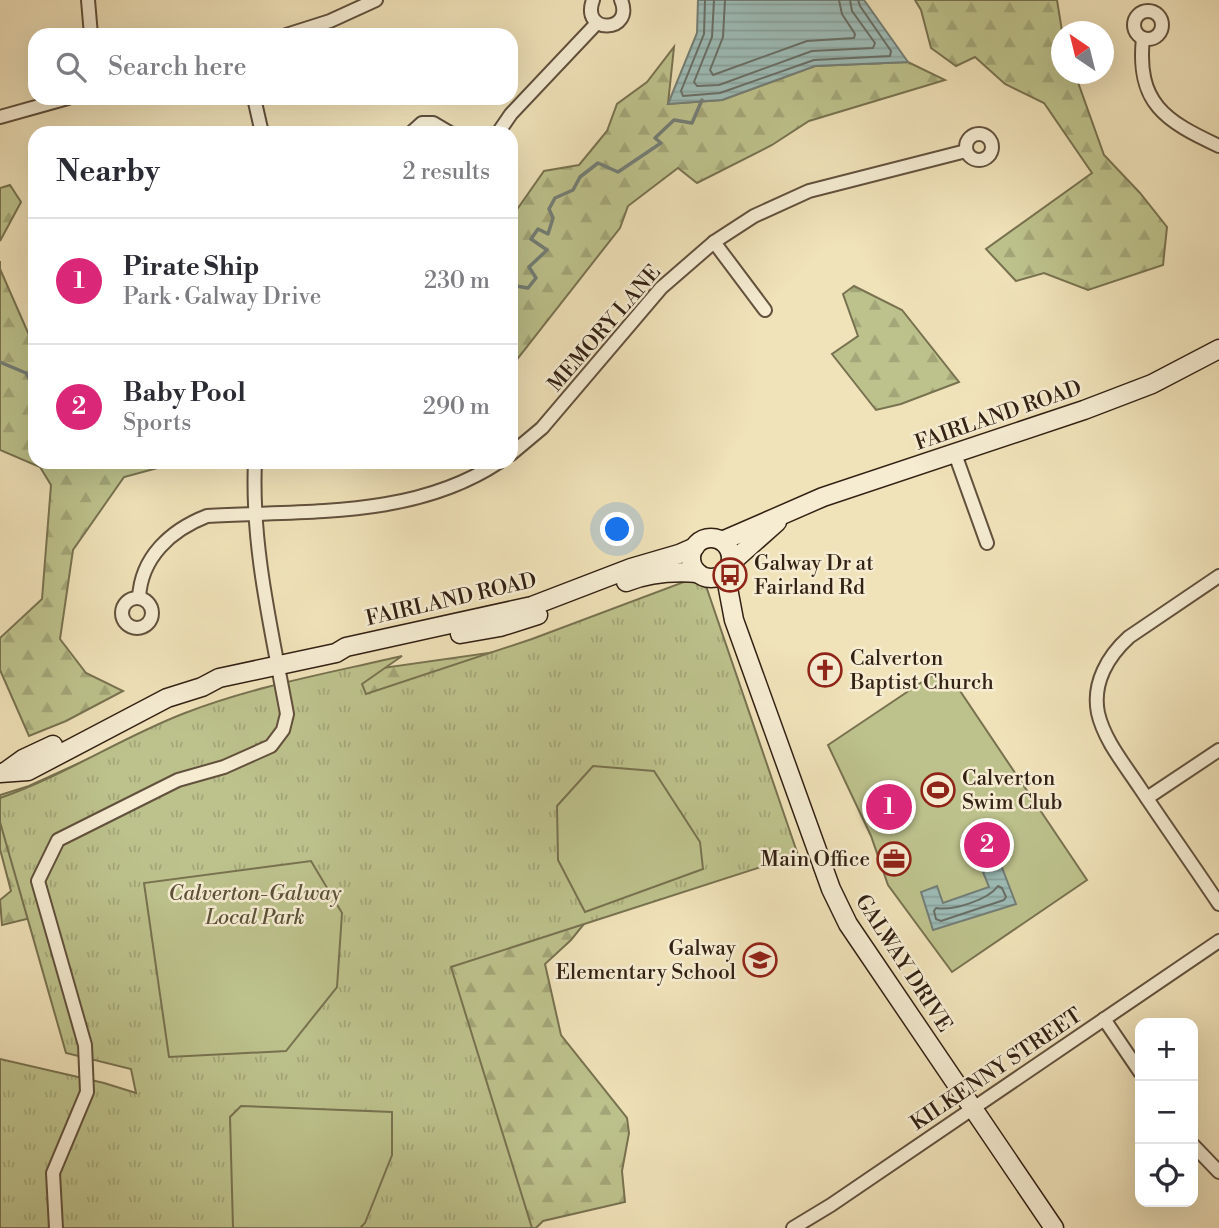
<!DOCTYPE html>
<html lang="en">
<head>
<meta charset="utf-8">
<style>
	:root { --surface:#fff; --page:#f7f7f7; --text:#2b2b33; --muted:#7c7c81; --line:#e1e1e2; --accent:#db2777 }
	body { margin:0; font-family:"Libre Bodoni",serif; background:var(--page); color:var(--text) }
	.controls { position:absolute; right:21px; bottom:21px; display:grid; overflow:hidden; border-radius:14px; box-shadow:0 7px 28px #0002 }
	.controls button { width:63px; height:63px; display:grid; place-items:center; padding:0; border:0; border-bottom:2px solid var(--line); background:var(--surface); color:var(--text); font:35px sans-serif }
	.compass { position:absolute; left:1051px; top:21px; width:63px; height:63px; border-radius:50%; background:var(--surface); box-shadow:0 7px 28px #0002; rotate:325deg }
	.you { position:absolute; left:618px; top:530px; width:24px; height:24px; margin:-18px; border:5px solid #fff; border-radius:50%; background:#1a73e8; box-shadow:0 0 0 10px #1a73e833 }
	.badge { display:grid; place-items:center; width:46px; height:46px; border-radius:50%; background:var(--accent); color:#fff; font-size:23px; font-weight:700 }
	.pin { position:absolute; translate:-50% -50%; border:4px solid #fff; box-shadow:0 2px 7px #0006 }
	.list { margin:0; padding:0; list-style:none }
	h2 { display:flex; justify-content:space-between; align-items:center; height:91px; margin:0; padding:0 28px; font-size:30px }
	h2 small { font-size:23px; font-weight:400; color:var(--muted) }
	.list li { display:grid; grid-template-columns:46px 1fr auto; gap:21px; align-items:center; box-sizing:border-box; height:126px; padding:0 28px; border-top:2px solid var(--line) }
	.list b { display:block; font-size:26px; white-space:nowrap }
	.list p { margin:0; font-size:23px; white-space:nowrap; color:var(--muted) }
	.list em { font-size:23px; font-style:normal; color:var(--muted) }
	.icon { flex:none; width:38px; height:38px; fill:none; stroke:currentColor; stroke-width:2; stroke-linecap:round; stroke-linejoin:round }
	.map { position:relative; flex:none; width:1219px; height:1228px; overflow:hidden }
	.search { position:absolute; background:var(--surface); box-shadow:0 7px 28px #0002; left:28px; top:28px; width:490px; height:77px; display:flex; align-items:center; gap:18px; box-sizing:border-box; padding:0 24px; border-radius:21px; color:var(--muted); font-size:26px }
	.panel { position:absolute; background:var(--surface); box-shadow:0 7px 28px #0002; left:28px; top:126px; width:490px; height:343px; border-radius:21px }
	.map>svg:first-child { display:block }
	.forest { fill:url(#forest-firs); stroke:#787250; stroke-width:2 }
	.park { fill:url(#park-tufts); stroke:#787250; stroke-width:2 }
	.pitch { fill:#bdc28c; stroke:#787250; stroke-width:2 }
	.water { fill:url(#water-rules); stroke:#737e76; stroke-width:2 }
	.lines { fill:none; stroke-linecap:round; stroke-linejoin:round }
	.shore { stroke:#686e66; stroke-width:2 }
	.stream { stroke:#737e76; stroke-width:3.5 }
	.street-casing { stroke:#62513d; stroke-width:16 }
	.secondary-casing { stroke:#332114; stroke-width:21 }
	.street { stroke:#f5ecd2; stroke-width:12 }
	.secondary { stroke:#f5ecd2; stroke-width:18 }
	.labels { text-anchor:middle; stroke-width:5; stroke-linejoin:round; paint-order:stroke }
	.street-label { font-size:21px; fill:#332114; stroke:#f5ecd2 }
	.poi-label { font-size:21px; fill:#332114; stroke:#f5ecd2; text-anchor:start }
	.park-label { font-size:21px; font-style:italic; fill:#5c5138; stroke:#f5ecd2 }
</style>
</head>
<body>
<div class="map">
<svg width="1219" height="1228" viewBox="0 0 1219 1228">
	<defs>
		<pattern id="forest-firs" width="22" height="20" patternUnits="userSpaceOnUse" patternTransform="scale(1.75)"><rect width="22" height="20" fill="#bdc28c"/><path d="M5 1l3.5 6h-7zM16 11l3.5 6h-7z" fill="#a3a678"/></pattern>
		<pattern id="park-tufts" width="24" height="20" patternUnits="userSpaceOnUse" patternTransform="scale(1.75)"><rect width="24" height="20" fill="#bdc28c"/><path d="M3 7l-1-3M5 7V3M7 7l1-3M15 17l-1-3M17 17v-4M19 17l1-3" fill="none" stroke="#a3a678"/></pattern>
		<pattern id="water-rules" width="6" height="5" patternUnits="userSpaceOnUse" patternTransform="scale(1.75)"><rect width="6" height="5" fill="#9dbcb7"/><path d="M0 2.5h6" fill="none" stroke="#88a19c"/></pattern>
	</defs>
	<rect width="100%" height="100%" fill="#f0e2b9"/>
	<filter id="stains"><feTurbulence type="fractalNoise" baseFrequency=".00286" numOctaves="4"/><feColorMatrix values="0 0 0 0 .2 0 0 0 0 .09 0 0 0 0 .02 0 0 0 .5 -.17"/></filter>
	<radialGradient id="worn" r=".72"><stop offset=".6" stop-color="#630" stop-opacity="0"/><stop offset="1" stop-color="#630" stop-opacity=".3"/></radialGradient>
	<g class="forest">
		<polygon points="915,0 1057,0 1062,31 1062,74 1075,74 1104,155 1140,193 1167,227 1163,265 1088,290 1044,273 1016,281 986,249 1092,173 1044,103 1005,84 975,57 956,66 931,48 921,10"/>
		<polygon points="674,47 668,104 722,100 815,66 908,62 945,80 809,121 772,145 697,183 678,168 628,206 620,228 511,367 511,218 544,171 579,165 607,131 617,104 647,82"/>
		<polygon points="10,185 21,202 0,241 0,188"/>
		<polygon points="0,261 0,269 29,335 35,337 35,462 236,462 165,466 124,477 73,550 60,639 86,673 123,691 66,721 29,736 0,670 0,638 42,599 51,485 40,467 0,450"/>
		<polygon points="854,286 902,310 959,382 901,404 876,410 832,354 858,336 843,294"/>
		<polygon points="495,652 588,919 571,940 545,964 561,1035 627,1118 629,1133 622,1171 625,1202 543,1221 536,1228 429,1228 319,677"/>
		<polygon points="88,759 31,918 2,925 0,900 11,891 0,849 0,795 29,786"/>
	</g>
	<path class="park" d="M 689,580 L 706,586 L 798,855 L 451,967 L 532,1228 L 0,1228 L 0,1059 L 104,1083 L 136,1093 L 131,1069 L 66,1053 L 0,822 L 0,798 C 64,776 122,737 185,713 C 255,686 329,673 402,656 L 362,684 L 366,694 L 532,639 Z"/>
	<g class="pitch">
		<polygon points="931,676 952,679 1087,880 952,972 888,885 871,836 828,745"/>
		<polygon points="593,766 654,771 700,842 703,869 585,912 558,860 557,806"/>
		<polygon points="311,861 342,913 337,987 286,1051 169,1057 144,883"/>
		<polygon points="241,1106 392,1112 392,1155 365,1223 360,1228 233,1228 230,1117"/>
	</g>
	<g class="water">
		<polygon points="698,0 864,0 908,62 815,66 722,100 668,104 697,33"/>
		<polygon points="1001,865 1016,904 933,930 921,892 937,886 943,903 989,887 983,872"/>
	</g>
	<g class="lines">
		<g class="shore">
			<polyline points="705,0 704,34 681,91 683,96 720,93 814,60 890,56 891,51 860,6 858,0"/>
			<polyline points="714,0 712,37 694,82 697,86 719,85 812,51 873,48 875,43 852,11 850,0"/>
			<polyline points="725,0 723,37 710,70 713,75 807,41 854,38 855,34 842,14 839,0"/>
			<path d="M 998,886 L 1002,888 L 1006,897 L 1004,900 L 941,921 L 936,919 L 934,911 L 936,908 C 953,911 988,900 998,886 Z"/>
		</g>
		<g class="stream">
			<polyline points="511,298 516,286 528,288 536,278 529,267 547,250 531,239 538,229 548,234 553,218 549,209 555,198 573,190 580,177 598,163 618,172 661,143 655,138 674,120 692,123 702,100"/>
			<polyline points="0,362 26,373 35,389"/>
		</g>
		<defs>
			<g id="street">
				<polyline points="88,0 91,35"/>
				<path d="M 593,0 C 580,35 635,33 621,0"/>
				<circle cx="1148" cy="25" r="14"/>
				<polyline points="286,35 330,21 376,0"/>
				<path d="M 1143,38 C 1136,103 1165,121 1219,146"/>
				<polyline points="254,98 262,133"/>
				<polyline points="0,117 68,98"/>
				<polyline points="411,133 422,123 433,123 450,133"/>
				<polyline points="498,133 511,114 597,23"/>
				<circle cx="979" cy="147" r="13"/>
				<polyline points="714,242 765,310"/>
				<polyline points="511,454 542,428 661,288 714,242 754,216 809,191 966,151"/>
				<polyline points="955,454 987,543"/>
				<path d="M 1219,576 L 1129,637 C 1108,656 1092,683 1098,713 C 1104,740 1125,765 1140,788 C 1166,827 1193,865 1219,904"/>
				<circle cx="137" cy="613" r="15"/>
				<path d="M 139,598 C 141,557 171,530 207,516 C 305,510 413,519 499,462"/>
				<polyline points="1147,798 1219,750"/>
				<polyline points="1104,1019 1140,1072"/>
				<polyline points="1193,1145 1219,1172"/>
				<path d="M 56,1228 L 53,1173 L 87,1092 L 85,1045 L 38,881 L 58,840 L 178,780 L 224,767 L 271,746 L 283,730 L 287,714 C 272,632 251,546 255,462"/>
				<polyline points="793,1228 831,1205 1219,941"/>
			</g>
			<g id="secondary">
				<circle cx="711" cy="558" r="20"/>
				<polyline points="722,541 823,497 1084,410 1152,384 1219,349"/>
				<polyline points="732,562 777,522"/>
				<polyline points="728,570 727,583 734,620 831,889 848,924 1054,1228"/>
				<path d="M 626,582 C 649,573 673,571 698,573"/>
				<polyline points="460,634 500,627 538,615"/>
				<polyline points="5,772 23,759 53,745"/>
				<polyline points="0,773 28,771 167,698 202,687 219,678 336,653 346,647 532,606 631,568 679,554 695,547"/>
			</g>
		</defs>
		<use href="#street" class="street-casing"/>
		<use href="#secondary" class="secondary-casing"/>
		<use href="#street" class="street"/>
		<use href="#secondary" class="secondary"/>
	</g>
	<defs>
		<symbol id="bus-ring" viewBox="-11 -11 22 22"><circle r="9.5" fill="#f5ecd2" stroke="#8f2418" stroke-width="1.5"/><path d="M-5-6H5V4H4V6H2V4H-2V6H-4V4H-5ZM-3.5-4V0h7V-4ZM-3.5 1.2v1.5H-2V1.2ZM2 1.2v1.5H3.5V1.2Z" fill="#8f2418"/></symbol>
		<symbol id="church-ring" viewBox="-11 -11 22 22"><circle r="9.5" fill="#f5ecd2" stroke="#8f2418" stroke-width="1.5"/><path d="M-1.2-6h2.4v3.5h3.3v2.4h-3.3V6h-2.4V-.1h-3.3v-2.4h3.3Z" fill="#8f2418"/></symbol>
		<symbol id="stadium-ring" viewBox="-11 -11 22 22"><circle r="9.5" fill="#f5ecd2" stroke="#8f2418" stroke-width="1.5"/><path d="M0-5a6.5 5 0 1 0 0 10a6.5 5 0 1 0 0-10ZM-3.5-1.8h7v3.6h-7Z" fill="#8f2418"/></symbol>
		<symbol id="office-ring" viewBox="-11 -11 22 22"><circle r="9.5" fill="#f5ecd2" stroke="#8f2418" stroke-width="1.5"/><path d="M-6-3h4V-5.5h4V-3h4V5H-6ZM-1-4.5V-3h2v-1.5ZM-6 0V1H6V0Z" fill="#8f2418"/></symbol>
		<symbol id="school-ring" viewBox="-11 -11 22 22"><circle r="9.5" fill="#f5ecd2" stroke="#8f2418" stroke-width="1.5"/><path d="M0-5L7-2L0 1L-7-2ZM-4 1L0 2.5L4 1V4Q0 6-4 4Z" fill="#8f2418"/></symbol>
	</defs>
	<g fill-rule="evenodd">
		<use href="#bus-ring" x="711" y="556" width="38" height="38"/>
		<use href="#church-ring" x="806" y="651" width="38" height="38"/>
		<use href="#stadium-ring" x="919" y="771" width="38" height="38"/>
		<use href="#office-ring" x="875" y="840" width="38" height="38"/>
		<use href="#school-ring" x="741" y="941" width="38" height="38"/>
	</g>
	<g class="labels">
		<g class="street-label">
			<text transform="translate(604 328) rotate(-49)" y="7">MEMORY LANE</text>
			<text transform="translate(998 415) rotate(-19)" y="7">FAIRLAND ROAD</text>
			<text transform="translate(451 599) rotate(-13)" y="7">FAIRLAND ROAD</text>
			<text transform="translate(904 963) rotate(57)" y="7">GALWAY DRIVE</text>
			<text transform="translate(996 1069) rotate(-34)" y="7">KILKENNY STREET</text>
		</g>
		<g class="poi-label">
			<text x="754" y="570">Galway Dr at<tspan x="754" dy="24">Fairland Rd</tspan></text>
			<text x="850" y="665">Calverton<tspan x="850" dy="24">Baptist Church</tspan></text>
			<text x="962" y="785">Calverton<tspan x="962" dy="24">Swim Club</tspan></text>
			<text x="870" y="866" text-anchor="end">Main Office</text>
			<text x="736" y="955" text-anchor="end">Galway<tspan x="736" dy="24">Elementary School</tspan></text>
		</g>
		<g class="park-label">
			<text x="255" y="900">Calverton-Galway<tspan x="255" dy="24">Local Park</tspan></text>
		</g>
	</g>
	<rect width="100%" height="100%" filter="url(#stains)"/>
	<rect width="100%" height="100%" fill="url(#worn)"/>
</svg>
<div class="controls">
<button>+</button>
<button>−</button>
<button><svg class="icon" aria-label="locate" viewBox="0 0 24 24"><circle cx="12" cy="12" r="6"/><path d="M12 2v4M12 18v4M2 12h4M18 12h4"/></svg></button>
</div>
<svg class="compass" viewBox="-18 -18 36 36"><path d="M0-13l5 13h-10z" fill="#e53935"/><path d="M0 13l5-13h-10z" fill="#7c7c81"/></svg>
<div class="you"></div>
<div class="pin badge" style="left:889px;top:807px">1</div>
<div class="pin badge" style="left:987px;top:845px">2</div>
<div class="search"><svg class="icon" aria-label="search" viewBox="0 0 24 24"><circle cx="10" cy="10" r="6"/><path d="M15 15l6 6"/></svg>Search here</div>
<section class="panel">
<h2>Nearby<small>2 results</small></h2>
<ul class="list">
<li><span class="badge">1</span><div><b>Pirate Ship</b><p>Park · Galway Drive</p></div><em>230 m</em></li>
<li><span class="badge">2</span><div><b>Baby Pool</b><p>Sports</p></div><em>290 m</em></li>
</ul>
</section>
</div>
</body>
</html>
